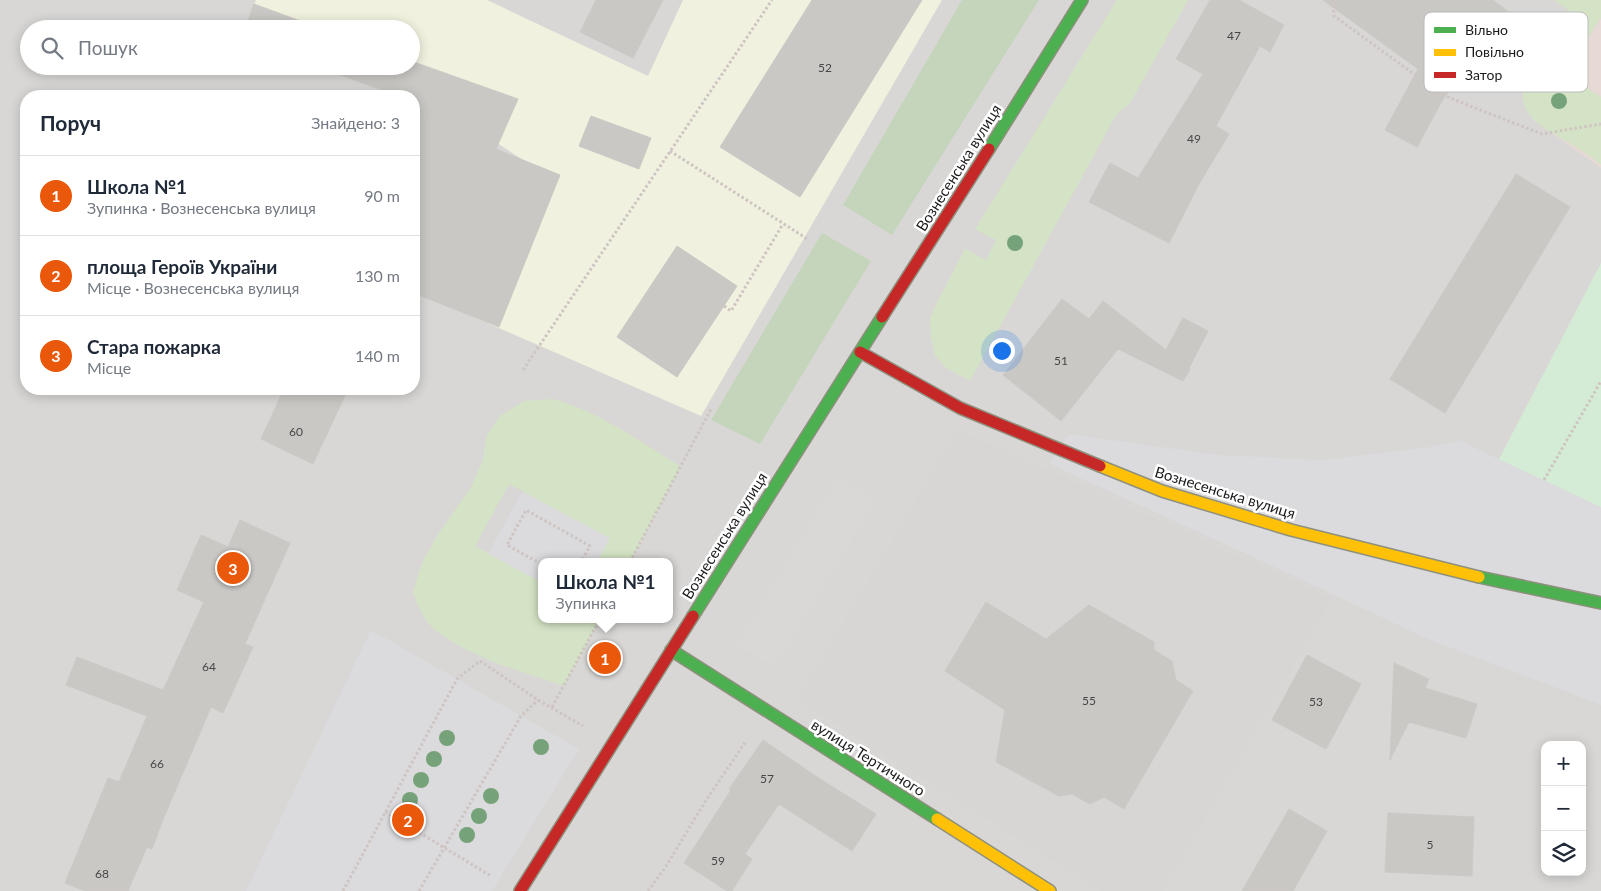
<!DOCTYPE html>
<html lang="uk">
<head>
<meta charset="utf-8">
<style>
	:root { --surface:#fff; --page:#f6f6f7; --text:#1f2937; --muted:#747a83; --line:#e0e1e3; --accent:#ea580c }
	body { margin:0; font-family:Lato,sans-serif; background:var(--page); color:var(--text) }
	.controls { position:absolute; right:15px; bottom:15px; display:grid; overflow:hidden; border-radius:10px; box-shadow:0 2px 12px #0003 }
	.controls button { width:45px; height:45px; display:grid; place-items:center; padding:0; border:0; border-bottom:1px solid var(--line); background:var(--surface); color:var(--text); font:25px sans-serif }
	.you { position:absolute; left:1001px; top:350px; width:18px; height:18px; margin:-12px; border:4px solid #fff; border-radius:50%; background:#1a73e8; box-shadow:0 0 0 8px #1a73e833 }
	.badge { display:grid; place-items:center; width:32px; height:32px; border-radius:50%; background:var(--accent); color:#fff; font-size:16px; font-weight:700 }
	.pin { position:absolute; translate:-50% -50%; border:2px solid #fff; box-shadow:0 1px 5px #0006 }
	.popup { position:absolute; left:538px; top:558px; width:135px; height:65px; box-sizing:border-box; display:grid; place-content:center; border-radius:10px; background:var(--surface); filter:drop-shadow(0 1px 4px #0005); font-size:16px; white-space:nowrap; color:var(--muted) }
	.popup b { font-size:19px; color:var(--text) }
	.popup::after { content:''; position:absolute; left:50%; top:100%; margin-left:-10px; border:10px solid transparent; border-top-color:var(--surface) }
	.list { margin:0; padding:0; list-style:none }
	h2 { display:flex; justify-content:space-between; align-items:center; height:65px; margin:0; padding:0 20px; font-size:21px }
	h2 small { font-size:16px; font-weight:400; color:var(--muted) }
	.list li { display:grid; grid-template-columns:32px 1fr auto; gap:15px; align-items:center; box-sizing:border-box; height:80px; padding:0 20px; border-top:1px solid var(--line) }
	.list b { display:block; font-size:19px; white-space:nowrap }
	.list p { margin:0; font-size:16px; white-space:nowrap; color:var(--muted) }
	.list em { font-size:16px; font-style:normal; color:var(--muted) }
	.icon { flex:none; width:28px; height:28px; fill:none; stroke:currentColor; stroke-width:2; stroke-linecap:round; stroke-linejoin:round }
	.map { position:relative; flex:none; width:1601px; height:891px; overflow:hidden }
	.search { position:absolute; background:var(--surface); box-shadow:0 2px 12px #0003; left:20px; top:20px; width:400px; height:55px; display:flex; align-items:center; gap:12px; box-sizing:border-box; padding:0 18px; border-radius:28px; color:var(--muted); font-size:19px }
	.panel { position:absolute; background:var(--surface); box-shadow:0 2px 12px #0003; left:20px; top:90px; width:400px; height:305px; border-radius:20px }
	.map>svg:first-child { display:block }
	.residential { fill:#d8d7d5; fill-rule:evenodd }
	.commercial { fill:#e6d9d6 }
	.education { fill:#f1f1df }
	.religious { fill:#d7d6d5 }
	.grass { fill:#d4e3c5 }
	.forest { fill:#c4d5bb }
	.park { fill:#d4ecd5 }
	.parking { fill:#d9d8d7 }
	.plaza { fill:#dbdadd }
	.building { fill:#cac8c5; stroke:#ccc9c5 }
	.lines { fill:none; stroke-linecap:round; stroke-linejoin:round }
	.fast-casing { stroke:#8e907e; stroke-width:14 }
	.slow-casing { stroke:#8e907e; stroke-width:14 }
	.jam-casing { stroke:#8e907e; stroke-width:14 }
	.path { stroke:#cec4c2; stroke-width:3; stroke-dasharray:2.5 2.5; stroke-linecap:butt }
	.fast { stroke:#4caf50; stroke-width:11 }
	.slow { stroke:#ffc107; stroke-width:11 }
	.jam { stroke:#c62828; stroke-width:11 }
	.tree { fill:#76a279 }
	.labels { text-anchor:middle; stroke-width:5; stroke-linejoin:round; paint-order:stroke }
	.number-label { font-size:12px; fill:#474646 }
	.street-label { font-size:15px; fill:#1b1b1b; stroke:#fff }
	.key { fill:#fff; stroke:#bbb; stroke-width:1 }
	.key-label { font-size:14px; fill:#1b1b1b }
</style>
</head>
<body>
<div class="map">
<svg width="1601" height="891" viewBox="0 0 1601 891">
	<rect width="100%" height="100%" fill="#e9e7e3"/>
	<path class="residential" d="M 0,0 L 1601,0 L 1601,891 L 0,891 ZM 29,29 L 411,29 L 411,66 L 29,66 ZM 26,96 L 414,96 L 414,389 L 26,389 ZM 541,562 L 669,562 L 669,619 L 541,619 ZM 1545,745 L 1582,745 L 1582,872 L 1545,872 Z"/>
	<polygon class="commercial" points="1601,18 1601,168 1539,124 1572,63"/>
	<polygon class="education" points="256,0 487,0 648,76 683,0 942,0 701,416 462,312 523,160 459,118 414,102 414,96 399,96 315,66 411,66 411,29 245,29"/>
	<polygon class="religious" points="958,430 1332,599 1163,891 1100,891 797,699"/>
	<g class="grass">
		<polygon points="1117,0 1188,0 1130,103 1116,115 970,381 945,367 935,355 931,338 930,319 935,307 965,249 986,260 996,240 975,229"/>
		<path d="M 1554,0 L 1601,0 L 1601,17 L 1566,74 L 1601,97 L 1601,165 C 1583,149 1560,139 1540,125 C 1495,91 1548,42 1571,12 Z"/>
		<path d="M 553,399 C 599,412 640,441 681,467 L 630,562 L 597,562 L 609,538 L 509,484 L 475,546 L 541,582 L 541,619 L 600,619 L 564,686 C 523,672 468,657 434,629 C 423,620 418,605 413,592 L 423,561 L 437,536 L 471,487 L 483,460 L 487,435 L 500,416 L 524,401 Z"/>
	</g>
	<g class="forest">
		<polygon points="962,0 1039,0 892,235 843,205"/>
		<polygon points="822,233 871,261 760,444 711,420"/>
	</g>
	<polygon class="park" points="1601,263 1601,511 1496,465"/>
	<polygon class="parking" points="837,478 875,500 775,667 737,645"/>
	<g class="plaza">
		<polygon points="1069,434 1218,455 1322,460 1431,447 1460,441 1601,507 1601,705 1428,639 1279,569 1050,464"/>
		<polygon points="522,492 610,538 597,562 541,562 541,582 488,554"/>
		<polygon points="371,630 579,749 492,891 246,891"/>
	</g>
	<g class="building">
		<polygon points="596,0 663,0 633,58 580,32"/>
		<polygon points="812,0 922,0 800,197 720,147"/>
		<polygon points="1210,0 1239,0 1284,25 1270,52 1260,46 1216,126 1229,134 1199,184 1169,243 1089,202 1110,163 1138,178 1203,74 1176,59"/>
		<polygon points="1323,0 1493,0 1510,13 1487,45 1483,42 1442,101 1417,147 1385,130 1418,69"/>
		<polygon points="254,4 322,29 245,29"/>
		<polygon points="411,61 518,99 496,149 560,175 499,327 414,293 414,96 399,96 315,66 411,66"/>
		<polygon points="591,116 651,138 639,169 579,146"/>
		<polygon points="1516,174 1570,207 1445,413 1390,379"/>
		<polygon points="677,246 737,286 677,377 617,337"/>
		<polygon points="1062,299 1089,319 1103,301 1166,350 1183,318 1208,331 1189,368 1190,369 1183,381 1118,349 1061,421 1003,375"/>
		<polygon points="284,389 348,389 313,464 261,439"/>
		<polygon points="240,520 290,543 245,644 253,647 223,713 211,707 162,822 152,849 147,847 128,891 85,891 65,883 108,778 119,782 147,716 66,685 77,657 163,690 204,602 177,590 201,535 228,547"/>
		<polygon points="986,602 1046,639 1089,605 1154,642 1154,650 1172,661 1176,680 1193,691 1124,809 1104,797 1090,804 1072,794 1059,796 996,762 1005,710 945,671"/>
		<polygon points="1307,655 1361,684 1326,749 1272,720"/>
		<polygon points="1394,663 1429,679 1425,688 1477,704 1466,738 1409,722 1390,760"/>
		<polygon points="763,740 817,777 876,814 852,851 779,804 745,854 752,859 732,891 727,891 684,863 731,790 729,789"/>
		<polygon points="1289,809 1327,831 1293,891 1242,891"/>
		<polygon points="1388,813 1474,817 1472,876 1385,872"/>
	</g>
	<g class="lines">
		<defs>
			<g id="fast">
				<polyline points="989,149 1082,0"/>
				<polyline points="1479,577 1601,603"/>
				<polyline points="693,616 882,317"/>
				<polyline points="671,650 937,819"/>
			</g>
			<g id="slow">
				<polyline points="1100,466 1162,491 1291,530 1479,577"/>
				<polyline points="937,819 1050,891"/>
			</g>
			<g id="jam">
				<polyline points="882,317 989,149"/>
				<polyline points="860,352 960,408 1100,466"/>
				<polyline points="520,891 693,616"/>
			</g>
		</defs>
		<use href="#fast" class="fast-casing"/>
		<use href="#slow" class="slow-casing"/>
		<use href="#jam" class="jam-casing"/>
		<g class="path">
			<polyline points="1333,0 1334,16 1443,95 1475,108 1542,134 1601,124"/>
			<polyline points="670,151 809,240"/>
			<polyline points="724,306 731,311 783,224"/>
			<polyline points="523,370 772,0"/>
			<polyline points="1544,480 1601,381"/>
			<polyline points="630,562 711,409"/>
			<polyline points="541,564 507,545 526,510 590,546 581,562"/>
			<polyline points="552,707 600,619"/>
			<polyline points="385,812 491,876"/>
			<polyline points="343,891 457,679 480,661 538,700 583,726"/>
			<polyline points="419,891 521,716 538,700"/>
			<polyline points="648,891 665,868 703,805 746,741"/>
		</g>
		<use href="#fast" class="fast"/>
		<use href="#slow" class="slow"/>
		<use href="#jam" class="jam"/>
	</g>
	<g class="tree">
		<circle cx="1577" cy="33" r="8"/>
		<circle cx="1563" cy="53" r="8"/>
		<circle cx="1549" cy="82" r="8"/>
		<circle cx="1559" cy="101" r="8"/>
		<circle cx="1015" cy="243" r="8"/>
		<circle cx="447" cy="738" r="8"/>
		<circle cx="541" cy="747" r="8"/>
		<circle cx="434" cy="759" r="8"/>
		<circle cx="421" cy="780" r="8"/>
		<circle cx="491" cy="796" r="8"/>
		<circle cx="410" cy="800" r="8"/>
		<circle cx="479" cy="816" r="8"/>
		<circle cx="467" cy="835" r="8"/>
	</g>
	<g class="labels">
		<g class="number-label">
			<text x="1234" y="40">47</text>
			<text x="825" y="72">52</text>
			<text x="1194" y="143">49</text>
			<text x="1061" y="365">51</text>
			<text x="296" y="436">60</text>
			<text x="209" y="671">64</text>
			<text x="1089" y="705">55</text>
			<text x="1316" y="706">53</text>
			<text x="157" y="768">66</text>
			<text x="767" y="783">57</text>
			<text x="1430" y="849">5</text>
			<text x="718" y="865">59</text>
			<text x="102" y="878">68</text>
		</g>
		<g class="street-label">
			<text transform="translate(959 168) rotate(-58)" y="5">Вознесенська вулиця</text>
			<text transform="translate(1225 493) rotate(17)" y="5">Вознесенська вулиця</text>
			<text transform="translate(725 536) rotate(-58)" y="5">Вознесенська вулиця</text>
			<text transform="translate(868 758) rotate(32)" y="5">вулиця Тертичного</text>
		</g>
	</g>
	<rect x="1424" y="12" width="164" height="80" rx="8" class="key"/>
	<rect x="1434" y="27" width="22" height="6" fill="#4caf50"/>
	<rect x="1434" y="49" width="22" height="7" fill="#ffc107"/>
	<rect x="1434" y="72" width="22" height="6" fill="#c62828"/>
	<g class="key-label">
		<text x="1465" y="35">Вільно</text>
		<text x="1465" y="57">Повільно</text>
		<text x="1465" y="80">Затор</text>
	</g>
</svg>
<div class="controls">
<button>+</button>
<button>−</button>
<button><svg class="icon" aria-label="layers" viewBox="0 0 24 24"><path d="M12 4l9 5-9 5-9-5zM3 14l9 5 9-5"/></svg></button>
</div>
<div class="you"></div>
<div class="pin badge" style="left:605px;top:658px">1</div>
<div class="popup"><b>Школа №1</b>Зупинка</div>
<div class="pin badge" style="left:408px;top:820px">2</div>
<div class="pin badge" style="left:233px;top:568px">3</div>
<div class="search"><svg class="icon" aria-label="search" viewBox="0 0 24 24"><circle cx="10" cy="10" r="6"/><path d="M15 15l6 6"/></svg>Пошук</div>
<section class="panel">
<h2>Поруч<small>Знайдено: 3</small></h2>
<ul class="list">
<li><span class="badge">1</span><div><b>Школа №1</b><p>Зупинка · Вознесенська вулиця</p></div><em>90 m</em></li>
<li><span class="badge">2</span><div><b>площа Героїв України</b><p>Місце · Вознесенська вулиця</p></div><em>130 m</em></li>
<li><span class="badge">3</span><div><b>Стара пожарка</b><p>Місце</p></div><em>140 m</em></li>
</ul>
</section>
</div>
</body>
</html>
